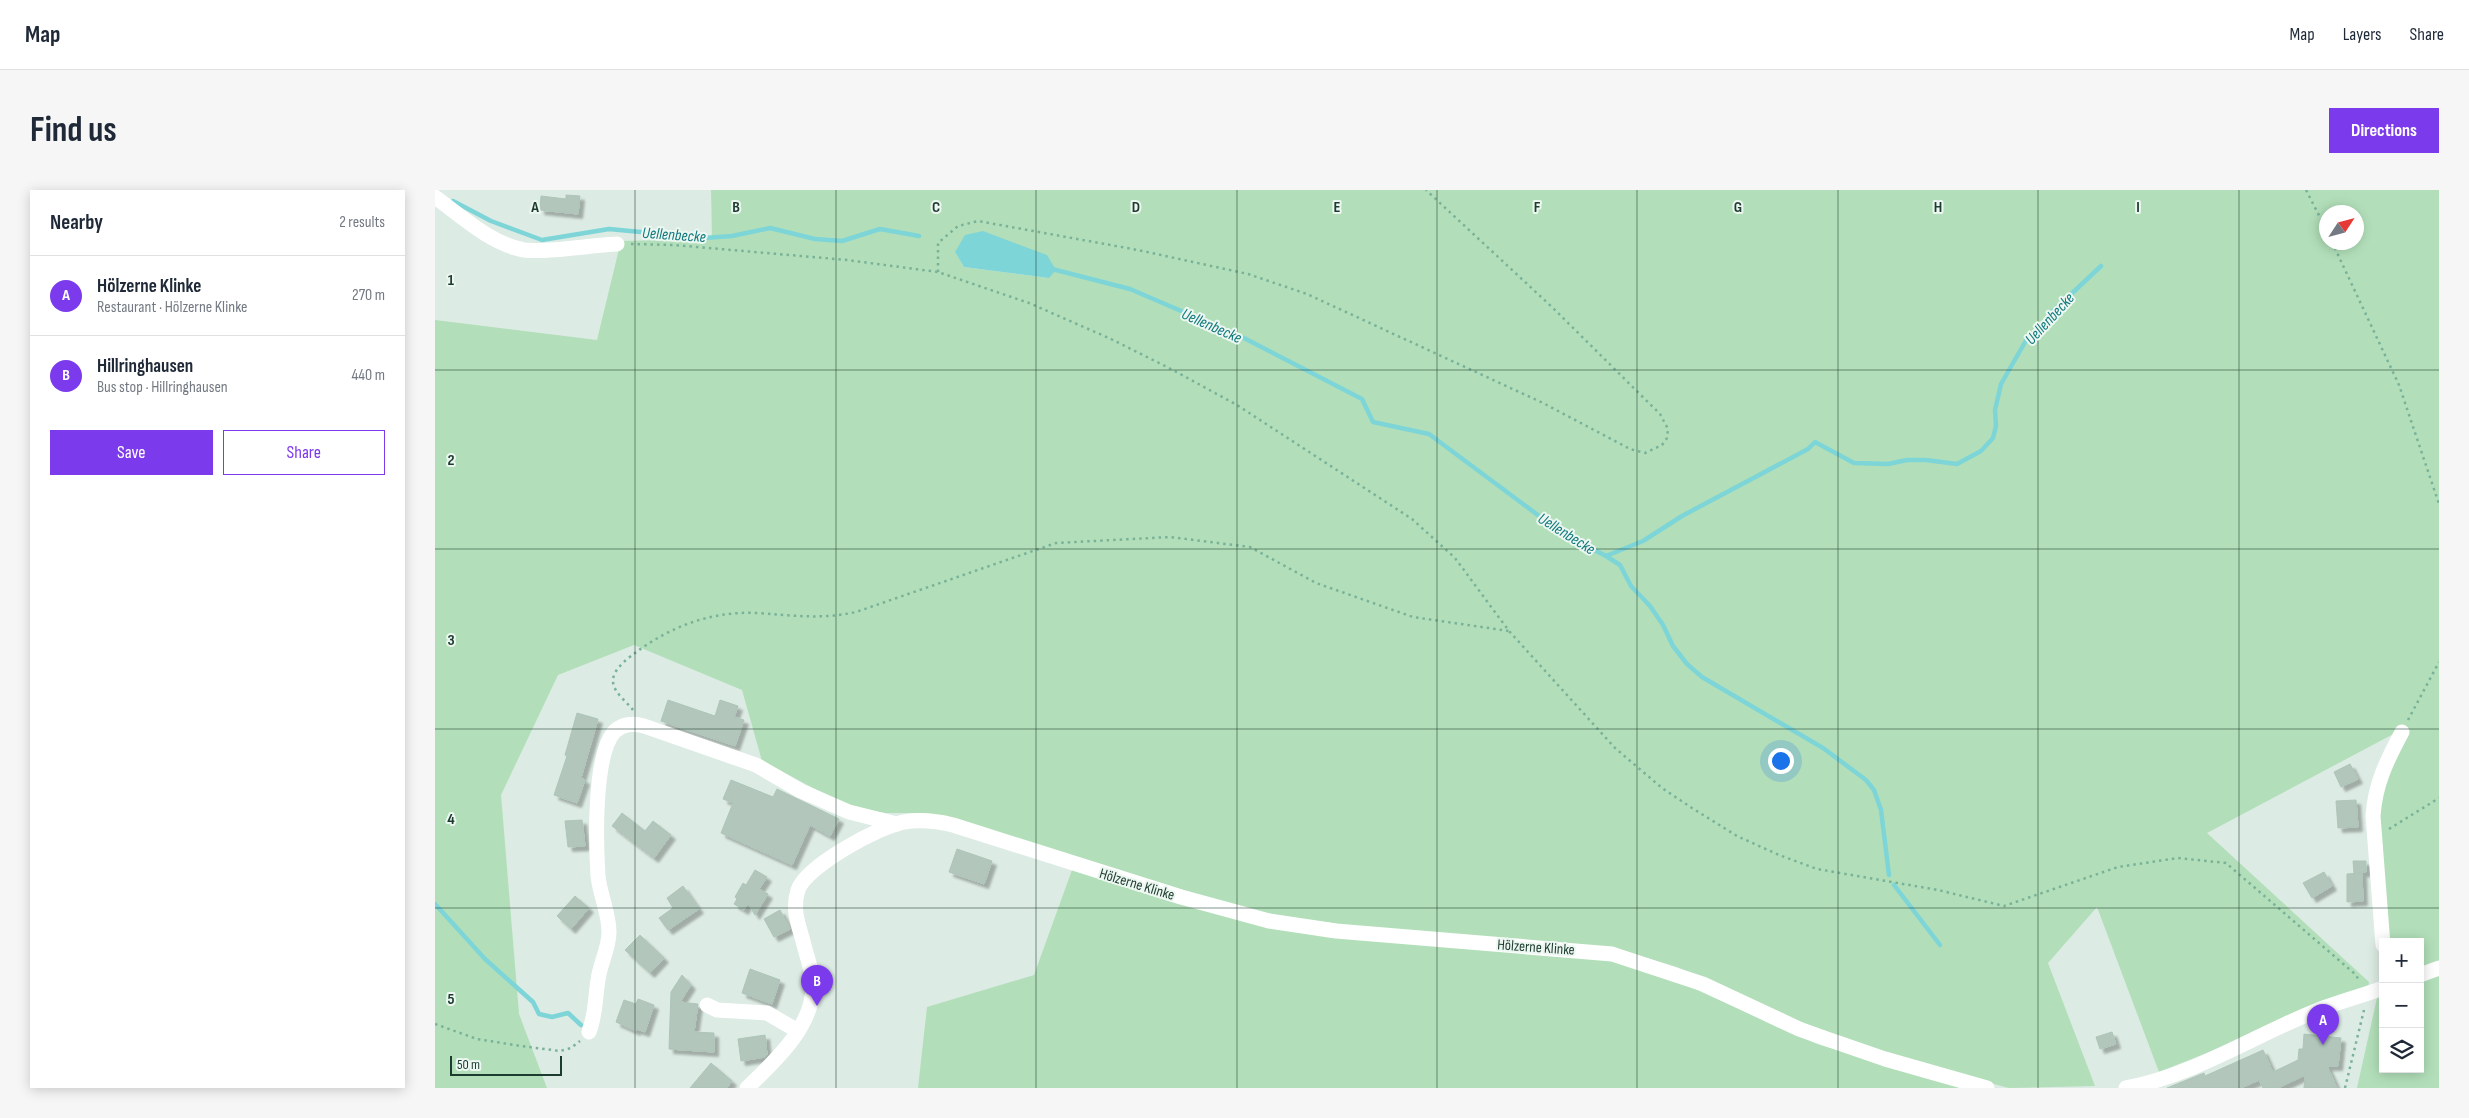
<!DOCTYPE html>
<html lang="en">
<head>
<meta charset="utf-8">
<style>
	:root { --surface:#fff; --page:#f6f6f7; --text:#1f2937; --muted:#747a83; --line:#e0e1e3; --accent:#7c3aed }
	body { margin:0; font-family:"Sofia Sans Condensed",sans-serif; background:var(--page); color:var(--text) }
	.controls { position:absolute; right:15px; bottom:15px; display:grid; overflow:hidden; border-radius:0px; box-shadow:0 2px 12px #0003 }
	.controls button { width:45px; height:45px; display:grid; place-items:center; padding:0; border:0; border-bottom:1px solid var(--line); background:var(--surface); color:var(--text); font:25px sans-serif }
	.compass { position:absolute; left:1884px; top:15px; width:45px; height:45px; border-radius:50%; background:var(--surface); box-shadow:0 2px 12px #0003; rotate:54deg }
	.scale { position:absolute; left:15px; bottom:12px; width:112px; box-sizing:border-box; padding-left:5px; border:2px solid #1d3c30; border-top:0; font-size:14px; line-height:18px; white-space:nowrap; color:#1d3c30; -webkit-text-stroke:4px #edf7f1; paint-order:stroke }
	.you { position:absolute; left:1345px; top:570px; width:18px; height:18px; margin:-12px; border:4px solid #fff; border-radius:50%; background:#1a73e8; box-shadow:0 0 0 8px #1a73e833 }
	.badge { display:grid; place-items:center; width:32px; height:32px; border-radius:50%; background:var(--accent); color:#fff; font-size:16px; font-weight:700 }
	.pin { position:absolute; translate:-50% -41px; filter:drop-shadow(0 1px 2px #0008) }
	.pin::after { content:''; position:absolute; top:26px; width:18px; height:15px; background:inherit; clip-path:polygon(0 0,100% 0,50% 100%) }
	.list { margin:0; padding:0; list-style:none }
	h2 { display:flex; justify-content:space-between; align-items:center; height:65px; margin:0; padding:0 20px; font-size:21px }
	h2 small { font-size:16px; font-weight:400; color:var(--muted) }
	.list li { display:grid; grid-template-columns:32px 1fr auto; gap:15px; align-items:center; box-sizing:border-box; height:80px; padding:0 20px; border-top:1px solid var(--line) }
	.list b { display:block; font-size:19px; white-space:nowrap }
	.list p { margin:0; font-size:16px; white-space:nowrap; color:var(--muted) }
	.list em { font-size:16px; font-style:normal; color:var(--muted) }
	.actions { display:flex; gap:10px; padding:15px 20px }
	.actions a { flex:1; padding:11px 0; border:1px solid var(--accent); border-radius:0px; text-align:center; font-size:18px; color:var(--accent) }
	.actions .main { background:var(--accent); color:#fff }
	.icon { flex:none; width:28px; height:28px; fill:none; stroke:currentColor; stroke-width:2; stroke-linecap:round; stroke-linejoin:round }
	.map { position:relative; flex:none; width:2004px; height:898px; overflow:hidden; border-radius:0px }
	header { display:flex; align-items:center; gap:30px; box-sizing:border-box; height:70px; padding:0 25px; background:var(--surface); border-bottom:1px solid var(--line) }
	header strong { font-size:24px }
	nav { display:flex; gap:28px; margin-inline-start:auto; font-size:18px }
	.intro { display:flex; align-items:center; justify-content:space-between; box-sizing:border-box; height:120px; padding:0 30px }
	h1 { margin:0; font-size:35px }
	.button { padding:12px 22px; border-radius:0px; background:var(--accent); color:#fff; font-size:18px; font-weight:700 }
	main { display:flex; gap:30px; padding:0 30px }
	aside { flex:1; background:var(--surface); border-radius:0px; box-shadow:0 2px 12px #0003 }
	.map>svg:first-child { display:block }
	.green { fill:#b2dfb9; fill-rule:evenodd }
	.water { fill:#7dd5d8 }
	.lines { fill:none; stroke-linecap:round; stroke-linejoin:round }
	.stream { stroke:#7dd5d8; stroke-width:4.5 }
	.building { fill:#b2c6bb; stroke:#aec5b9; filter:url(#shadow) }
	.path { stroke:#79b299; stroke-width:2.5; stroke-dasharray:2.5 4; stroke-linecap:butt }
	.minor { stroke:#fff; stroke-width:15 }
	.grid { fill:none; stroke:#1d3c30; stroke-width:1; stroke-opacity:0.55 }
	.labels { text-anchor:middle; stroke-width:4; stroke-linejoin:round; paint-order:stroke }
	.street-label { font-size:15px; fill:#1d3c30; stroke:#edf7f1 }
	.water-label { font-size:16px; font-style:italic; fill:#11797e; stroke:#edf7f1 }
	.grid-label { font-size:16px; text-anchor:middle; font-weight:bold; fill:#1d3c30; stroke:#edf7f1; stroke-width:4; stroke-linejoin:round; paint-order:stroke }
</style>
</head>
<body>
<header>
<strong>Map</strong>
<nav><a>Map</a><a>Layers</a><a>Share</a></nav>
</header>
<div class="intro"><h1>Find us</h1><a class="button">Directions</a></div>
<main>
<aside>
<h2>Nearby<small>2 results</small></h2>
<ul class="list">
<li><span class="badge">A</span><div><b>Hölzerne Klinke</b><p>Restaurant · Hölzerne Klinke</p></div><em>270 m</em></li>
<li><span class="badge">B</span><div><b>Hillringhausen</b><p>Bus stop · Hillringhausen</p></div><em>440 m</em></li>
</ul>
<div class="actions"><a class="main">Save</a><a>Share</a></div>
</aside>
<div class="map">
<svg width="2004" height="898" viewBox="0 0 2004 898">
	<defs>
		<filter id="shadow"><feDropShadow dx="4.5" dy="4.5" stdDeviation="1" flood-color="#0004"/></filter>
	</defs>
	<rect width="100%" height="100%" fill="#dcebe3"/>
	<g class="green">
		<path d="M 276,0 L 2004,0 L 2004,898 L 1922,898 L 1942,808 L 1948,798 L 1948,879 L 1985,879 L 1985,752 L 1954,752 L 1944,618 L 1964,541 L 1772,643 L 1934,792 L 1933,798 L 1724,882 L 1662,717 L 1613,773 L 1660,896 L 1574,898 L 1455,866 L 1394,844 L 1242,777 L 1181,759 L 968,742 L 833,725 L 486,623 L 451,623 L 416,618 L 327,571 L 307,500 L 199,455 L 123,485 L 66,605 L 84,824 L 112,898 L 0,898 L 0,130 L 162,150 L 186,51 L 277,49 ZM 1892,22 L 1922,22 L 1922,52 L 1892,52 ZM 520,62 L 614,88 L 529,77 Z"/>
		<polygon points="637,680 833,735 1168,767 1233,787 1382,854 1535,898 483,898 492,817 599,785"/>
	</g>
	<polygon class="water" points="548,41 612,65 621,80 614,88 529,77 520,62 530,45"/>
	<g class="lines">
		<g class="stream">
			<polyline points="18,11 56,31 107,50 174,39 269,48 297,46 335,38 380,49 407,51 445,39 484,46"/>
			<polyline points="617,79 695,99 809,148 927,209 938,232 994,244 1127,343 1171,366 1208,351 1247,326 1373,259 1380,252 1419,273 1453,274 1472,270 1491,270 1522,274 1546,261 1558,248 1561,236 1560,220 1566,194 1593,147 1605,140 1615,124 1666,76"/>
			<polyline points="1171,366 1185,375 1196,396 1215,416 1228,435 1238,456 1252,474 1267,487 1388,558 1431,590 1439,600 1446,620 1454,685"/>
			<polyline points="1459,695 1505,755"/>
			<polyline points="0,714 50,769 98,812 104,824 117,827 133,823 146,835"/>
		</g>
	</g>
	<g class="building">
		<polygon points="131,5 145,6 143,24 105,20 106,6 131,9"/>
		<polygon points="233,510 280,526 285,510 303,516 299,527 309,530 300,556 226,531"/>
		<polygon points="142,523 163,529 146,588 150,590 142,613 119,605 132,566 130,565"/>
		<polygon points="1915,574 1923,589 1906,597 1899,582"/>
		<polygon points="296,590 338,607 342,599 404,629 395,646 375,635 357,675 286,643 298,613 288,609"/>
		<polygon points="1921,610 1923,637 1903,638 1901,611"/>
		<polygon points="187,623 210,641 218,631 236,645 219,668 177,636"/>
		<polygon points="147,630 150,656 133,657 130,631"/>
		<polygon points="522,659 557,671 549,694 514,682"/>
		<polygon points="1918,671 1931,671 1931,682 1919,683"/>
		<polygon points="320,680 332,687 324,699 333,704 320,725 313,713 309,720 299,714 302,709 300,707 308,693 311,695"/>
		<polygon points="1889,682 1897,696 1877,708 1868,693"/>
		<polygon points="1927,683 1928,711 1912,712 1912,684"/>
		<polygon points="248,696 264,719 233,740 224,728 238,718 232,708"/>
		<polygon points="140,706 154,718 136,739 122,726"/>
		<polygon points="345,720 355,739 339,747 329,729"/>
		<polygon points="205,745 229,768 215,783 190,760"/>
		<polygon points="315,779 345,790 337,814 307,803"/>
		<polygon points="247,785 256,795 245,812 263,814 259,842 279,843 279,862 234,859 236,802"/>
		<polygon points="203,809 219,815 210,842 201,839 201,841 181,832 189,810 201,814"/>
		<polygon points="1677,842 1681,854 1665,859 1661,847"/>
		<polygon points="1869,844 1906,848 1903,876 1892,876 1902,898 1869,898 1870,885 1843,898 1828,898 1824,890 1806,898 1732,898 1769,883 1770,886 1828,860 1838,882 1863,870 1864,859 1868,859"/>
		<polygon points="330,845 332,865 330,867 306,871 303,849"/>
		<polygon points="276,873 297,891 292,898 255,898"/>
	</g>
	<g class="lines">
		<g class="path">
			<polyline points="1871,0 1892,41"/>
			<polyline points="1897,52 1964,195 2004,314"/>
			<polyline points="196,54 239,55 412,70 503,82 594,113 676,149 736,179 802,215 977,329 1020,368 1074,441 1180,558 1227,598 1257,618 1302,646 1344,665 1382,679 1503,700 1569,716 1683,677 1743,668 1791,673 1920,784 1924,790"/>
			<polyline points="503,82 503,53 523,36 543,31 703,60 813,84 872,104 1108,213 1195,259 1210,263 1227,255 1232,248 1233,239 1225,224 1118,118 991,0"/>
			<path d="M 198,520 C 192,512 179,503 178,492 C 177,480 192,469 200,463 C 236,436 277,421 321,423 C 357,425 385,430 421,422 L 621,353 L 735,347 L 815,357 L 881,393 L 978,427 L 1074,441"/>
			<polyline points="1973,530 2004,472"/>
			<polyline points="1954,639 2004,608"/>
			<polyline points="0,834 42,849 86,856 125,861 136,858 145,851"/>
			<polyline points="1910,898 1929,820"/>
		</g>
		<g class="minor">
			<path d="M 0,7 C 26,26 56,54 89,60 C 112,63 157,55 182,54"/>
			<path d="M 1948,755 L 1938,626 C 1940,594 1952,570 1967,542"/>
			<polyline points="1985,785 2004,778"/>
			<polyline points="272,815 282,820 332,823 363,841"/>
			<path d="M 154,842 C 161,824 160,808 163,790 C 165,773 174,759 174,742 C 174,723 165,705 163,686 C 161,655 158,564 180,541 C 188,534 198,533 209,536 L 321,575 L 366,601 L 414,622 L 462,634"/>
			<path d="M 312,898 C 339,872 378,837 378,796 C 378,781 371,765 368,751 C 363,734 357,718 363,700 C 371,676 445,636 469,632 C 486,629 502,631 518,635 L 746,707 L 834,731 L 901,741 L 1177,764 L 1268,794 L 1364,839 L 1392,849 L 1450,869 L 1552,898"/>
			<path d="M 1691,898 C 1756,886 1815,848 1876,823 C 1899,813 1924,807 1948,798"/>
		</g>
	</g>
	<path class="grid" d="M 200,0 L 200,898M 401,0 L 401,898M 601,0 L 601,898M 802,0 L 802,898M 1002,0 L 1002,898M 1202,0 L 1202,898M 1403,0 L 1403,898M 1603,0 L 1603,898M 1804,0 L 1804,898M 0,180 L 2004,180M 0,359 L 2004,359M 0,539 L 2004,539M 0,718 L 2004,718"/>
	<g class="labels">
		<g class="street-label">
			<text transform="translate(702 694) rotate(17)" y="5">Hölzerne Klinke</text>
			<text transform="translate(1101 757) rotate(4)" y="5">Hölzerne Klinke</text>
		</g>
		<g class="water-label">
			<text transform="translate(239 44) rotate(4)" y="6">Uellenbecke</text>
			<text transform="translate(1614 128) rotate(-47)" y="6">Uellenbecke</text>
			<text transform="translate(777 135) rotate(24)" y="6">Uellenbecke</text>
			<text transform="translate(1132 343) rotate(32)" y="6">Uellenbecke</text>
		</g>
	</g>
	<g class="grid-label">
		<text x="100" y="22">A</text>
		<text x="301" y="22">B</text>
		<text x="501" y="22">C</text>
		<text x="701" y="22">D</text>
		<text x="902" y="22">E</text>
		<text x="1102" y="22">F</text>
		<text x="1303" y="22">G</text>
		<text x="1503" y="22">H</text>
		<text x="1703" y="22">I</text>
		<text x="16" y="95">1</text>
		<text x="16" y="275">2</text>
		<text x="16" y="455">3</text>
		<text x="16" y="634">4</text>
		<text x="16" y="814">5</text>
	</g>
</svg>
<div class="controls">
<button>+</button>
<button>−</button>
<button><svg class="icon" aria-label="layers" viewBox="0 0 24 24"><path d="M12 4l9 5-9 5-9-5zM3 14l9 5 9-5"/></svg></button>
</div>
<svg class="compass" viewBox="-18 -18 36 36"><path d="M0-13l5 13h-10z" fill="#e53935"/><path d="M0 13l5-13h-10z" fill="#747a83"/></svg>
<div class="scale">50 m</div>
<div class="you"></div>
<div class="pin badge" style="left:1888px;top:855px">A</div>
<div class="pin badge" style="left:382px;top:816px">B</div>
</div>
</main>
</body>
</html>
